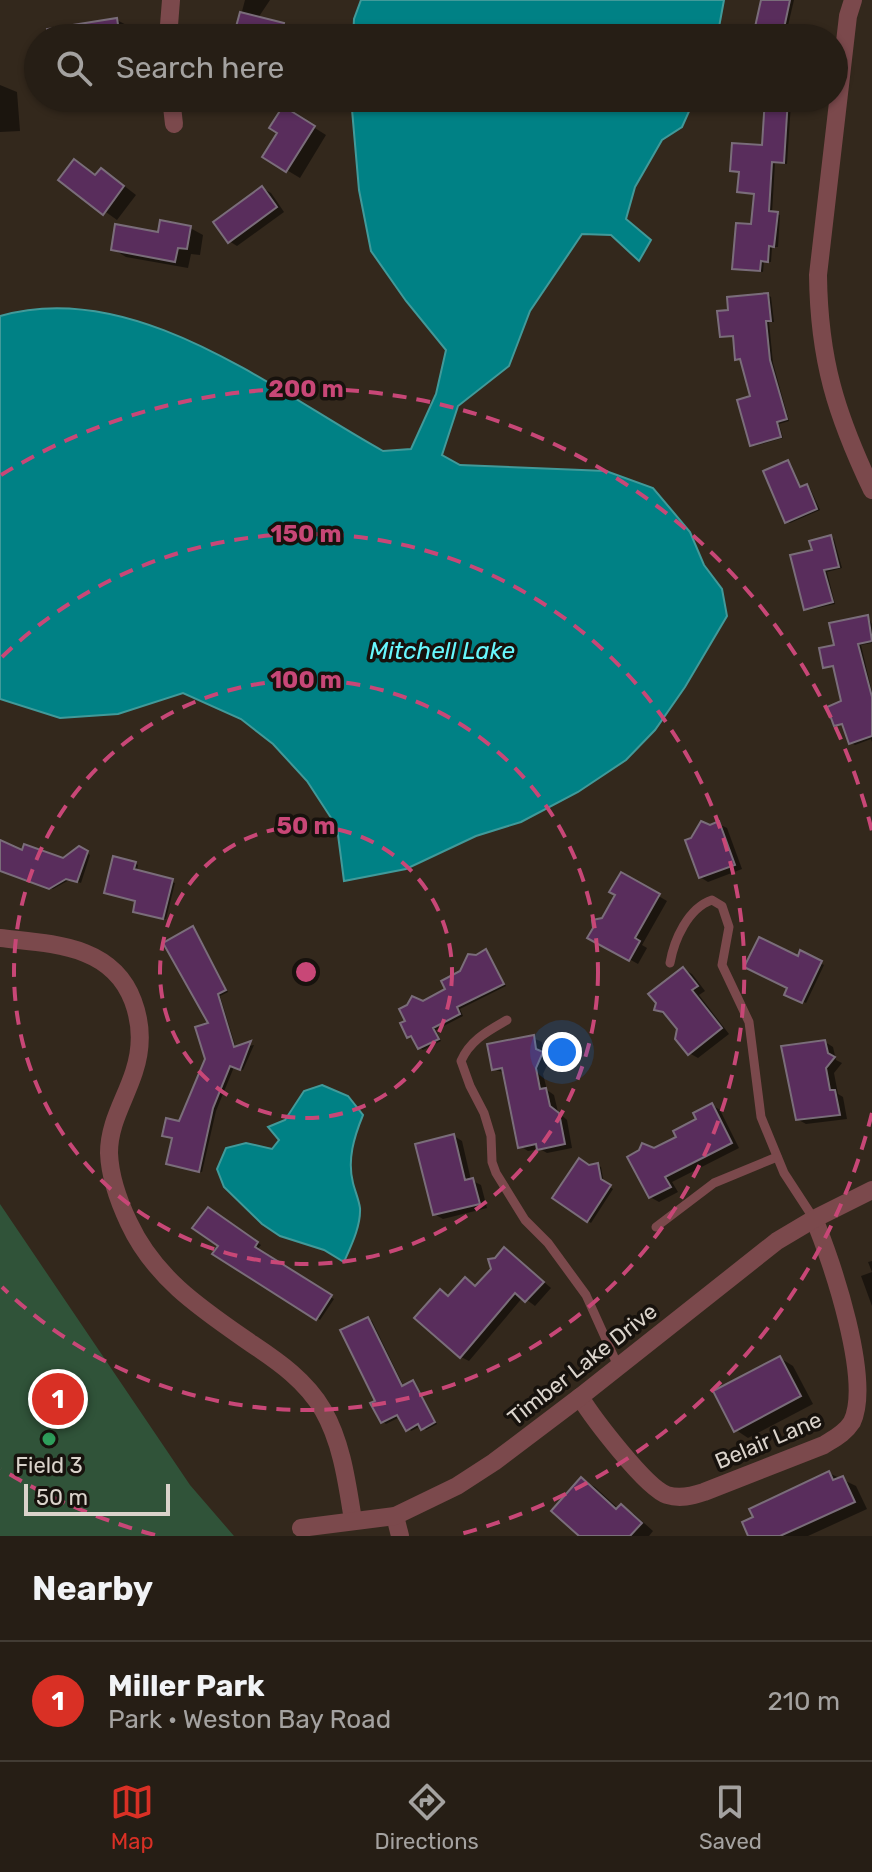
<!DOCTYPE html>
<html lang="en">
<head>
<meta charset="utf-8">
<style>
	:root { --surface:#261e15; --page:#322b22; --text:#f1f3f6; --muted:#a4a2a0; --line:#423c34; --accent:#d93025 }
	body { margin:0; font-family:Rubik,sans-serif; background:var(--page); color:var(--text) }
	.scale { position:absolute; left:24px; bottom:20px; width:146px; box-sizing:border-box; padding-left:8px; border:4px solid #dad3cb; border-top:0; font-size:22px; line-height:28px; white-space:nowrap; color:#dad3cb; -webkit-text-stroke:6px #17120d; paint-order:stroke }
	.you { position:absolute; left:562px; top:1052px; width:28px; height:28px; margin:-20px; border:6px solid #fff; border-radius:50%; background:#1a73e8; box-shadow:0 0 0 12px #1a73e833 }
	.badge { display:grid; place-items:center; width:52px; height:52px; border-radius:50%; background:var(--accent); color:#fff; font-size:26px; font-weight:700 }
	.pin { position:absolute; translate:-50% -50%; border:4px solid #fff; box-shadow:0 2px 8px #0006 }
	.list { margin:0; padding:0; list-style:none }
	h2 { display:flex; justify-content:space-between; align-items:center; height:104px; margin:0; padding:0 32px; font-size:34px }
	h2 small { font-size:26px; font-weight:400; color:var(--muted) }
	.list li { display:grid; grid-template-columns:52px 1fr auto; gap:24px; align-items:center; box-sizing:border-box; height:120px; padding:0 32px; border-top:2px solid var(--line) }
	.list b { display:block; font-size:30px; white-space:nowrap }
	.list p { margin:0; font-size:26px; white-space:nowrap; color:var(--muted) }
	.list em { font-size:26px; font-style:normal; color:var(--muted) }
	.icon { flex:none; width:44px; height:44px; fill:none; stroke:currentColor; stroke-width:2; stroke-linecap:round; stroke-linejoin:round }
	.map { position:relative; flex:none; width:872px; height:1536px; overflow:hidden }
	.search { position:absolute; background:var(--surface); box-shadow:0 2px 6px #0004; left:24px; right:24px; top:24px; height:88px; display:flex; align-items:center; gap:20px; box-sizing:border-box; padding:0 28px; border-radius:44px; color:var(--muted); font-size:30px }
	.sheet { height:224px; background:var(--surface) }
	nav { display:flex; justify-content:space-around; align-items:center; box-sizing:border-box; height:112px; border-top:2px solid var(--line); background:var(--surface); font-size:22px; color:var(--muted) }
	nav a { display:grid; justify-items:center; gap:4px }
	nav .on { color:var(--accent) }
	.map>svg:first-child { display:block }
	.green { fill:#305339 }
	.water { fill:#008185; stroke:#419a9a; stroke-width:2 }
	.shadow { fill:#0007 }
	.building { fill:#592d5c; stroke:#7a6d7a; stroke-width:2 }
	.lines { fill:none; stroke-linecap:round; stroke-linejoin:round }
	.lane { stroke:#7b494c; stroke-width:9 }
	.street { stroke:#7b494c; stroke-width:18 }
	.ring { fill:none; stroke:#c84777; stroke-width:4; stroke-dasharray:14 10 }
	.leisure-dot { fill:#2e9e5b; stroke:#17120d; stroke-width:3 }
	.labels { text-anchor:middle; stroke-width:7; stroke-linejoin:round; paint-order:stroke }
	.street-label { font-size:22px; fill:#dad3cb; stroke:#17120d }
	.poi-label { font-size:22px; fill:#dad3cb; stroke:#17120d }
	.water-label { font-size:24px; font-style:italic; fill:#68f8fe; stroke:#17120d }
	.centre { fill:#c84777; stroke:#17120d; stroke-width:4 }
	.ring-label { font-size:24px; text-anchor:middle; font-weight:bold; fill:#c84777; stroke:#17120d; stroke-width:7; stroke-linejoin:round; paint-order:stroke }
</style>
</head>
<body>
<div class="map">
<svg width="872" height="1536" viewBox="0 0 872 1536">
	<rect width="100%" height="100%" fill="#33281c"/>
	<polygon class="green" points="0,1204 190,1485 234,1536 0,1536"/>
	<g class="water">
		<polygon points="361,0 724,0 717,38 353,38 354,19"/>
		<path d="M 351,98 L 695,98 L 682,127 L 662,140 L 635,187 L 626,219 L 651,240 L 639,261 L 611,235 L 582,234 L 530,311 L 509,366 L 458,406 L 442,455 L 460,465 L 606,471 L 653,488 L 690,532 L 704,565 L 722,589 L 727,616 L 685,687 L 655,730 L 626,760 L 578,792 L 521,822 L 476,836 L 406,869 L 344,881 L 337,827 L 307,781 L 273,744 L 241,719 L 183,693 L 118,714 L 60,718 L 0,699 L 0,316 C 134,277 273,390 383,451 L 411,449 L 436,394 L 446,350 L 406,301 L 371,251 L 359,190 Z"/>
		<path d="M 322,1085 L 348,1096 L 363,1115 C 354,1137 347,1160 353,1183 C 355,1191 359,1200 360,1208 C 361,1226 351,1246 344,1262 L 324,1250 L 280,1236 L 262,1224 L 224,1187 L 217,1169 L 226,1148 L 246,1143 L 272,1149 L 279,1140 L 268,1127 L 285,1120 L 304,1091 Z"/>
	</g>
	<g class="shadow">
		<polygon points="245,0 270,0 258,18 283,25 294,31 292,38 235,38"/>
		<polygon points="763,0 794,0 785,38 761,38"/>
		<polygon points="117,20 130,27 131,38 58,38"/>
		<polygon points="0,85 17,92 20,131 0,132"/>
		<polygon points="755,98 796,98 795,104 791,103 787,164 775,163 772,213 780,215 778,247 772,247 771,262 764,261 763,272 734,267 753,226 756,194 739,191 741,173 732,170 764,148 767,104 758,103"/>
		<polygon points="283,108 326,135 300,178 265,157 280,133"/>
		<polygon points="87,169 97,176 114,178 136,195 117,220 61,180"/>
		<polygon points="262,188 271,193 284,212 237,246 229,241"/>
		<polygon points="190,228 203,235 200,255 191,254 188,268 126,257 113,249 159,234"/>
		<polygon points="768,295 771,297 774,322 769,322 773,363 789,421 779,424 783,438 755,446 751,444 753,398 742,360 737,359 735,337 722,336"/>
		<polygon points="787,462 791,464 802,489 807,486 810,488 820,510 790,523 787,521"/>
		<polygon points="831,537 834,539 842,568 827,572 835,604 809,610 806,608 814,552"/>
		<polygon points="867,617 872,624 872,643 861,645 872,692 872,742 871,739 855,745 851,743 845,725 836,725 843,703 835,667 825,667 836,646"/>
		<polygon points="719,824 727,828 742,869 708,882 700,877 709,827"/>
		<polygon points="0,843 23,852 63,860 79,849 90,855 81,883 71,879 53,889 0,870"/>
		<polygon points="135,863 138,865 137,872 175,883 166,919 138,913 137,901 106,892"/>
		<polygon points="621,874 667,901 642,945 647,948 638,964 590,937 618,894"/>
		<polygon points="193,929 196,930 228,992 220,996 236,1048 254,1045 243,1070 234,1067 216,1111 202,1172 172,1165 174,1139 168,1137 181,1123 207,1059 211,1024"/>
		<polygon points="486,952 506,986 460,1009 463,1016 436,1030 441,1041 423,1050 419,1048 409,1036 423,1003 448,990 476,957"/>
		<polygon points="801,953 824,965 806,1003 786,994"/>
		<polygon points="684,969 692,974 705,991 699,995 729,1034 698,1058 689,1053 679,1028 657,1009"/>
		<polygon points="533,1038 542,1042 544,1055 550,1059 543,1074 547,1090 554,1095 558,1112 567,1120 572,1148 547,1153 540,1149 528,1151 520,1146 505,1073 493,1069"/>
		<polygon points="825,1042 833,1047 836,1060 842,1063 834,1073 838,1094 843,1097 847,1119 806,1124 797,1119"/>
		<polygon points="712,1105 720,1110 739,1148 672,1182 678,1192 659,1202 650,1197 654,1150 679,1137"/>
		<polygon points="454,1136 462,1141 471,1180 481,1185 487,1208 443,1219 434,1214"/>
		<polygon points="597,1165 601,1167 604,1183 613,1189 591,1223 555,1198 589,1167"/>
		<polygon points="208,1209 261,1245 257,1250 334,1299 320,1320 215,1253 220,1245"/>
		<polygon points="505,1249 551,1288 535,1306 523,1297 469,1361 461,1357 450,1297 466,1280 477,1287 493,1270 496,1259"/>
		<polygon points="872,1261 872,1306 861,1276 872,1272 868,1262"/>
		<polygon points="368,1319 372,1321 404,1387 413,1383 416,1385 437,1424 426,1430 421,1426 411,1431 400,1417 386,1424 383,1422 377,1402"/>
		<polygon points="780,1358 793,1366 813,1404 748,1438 736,1430"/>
		<polygon points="829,1473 856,1486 867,1509 808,1536 751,1536"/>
		<polygon points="582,1480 595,1487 619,1509 621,1506 634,1514 653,1531 649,1536 582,1536"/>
	</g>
	<g class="building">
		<polygon points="761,0 790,0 783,33 755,27"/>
		<polygon points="240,12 284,23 280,38 233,38"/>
		<polygon points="117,18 120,38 48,38 47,29"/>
		<polygon points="765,98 788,98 784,163 772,162 769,211 778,212 774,247 769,246 768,262 761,261 760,271 732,269 736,223 751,224 754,194 737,192 739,172 730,171 732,143 762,145"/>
		<polygon points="283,106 315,126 286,172 262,157 277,133 269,128"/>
		<polygon points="74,159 95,175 101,168 124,186 103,215 58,180"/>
		<polygon points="262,186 277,207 228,243 213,222"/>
		<polygon points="160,220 191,226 187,249 178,248 175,262 111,250 115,224 158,232"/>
		<polygon points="768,293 771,321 766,321 770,360 787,419 777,422 781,437 750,446 737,400 750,396 740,359 735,360 733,336 720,337 717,311 728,310 727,297"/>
		<polygon points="788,460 800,487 807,484 817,509 785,523 763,471"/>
		<polygon points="831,535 839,567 824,570 833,602 804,610 790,555 812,550 809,541"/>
		<polygon points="868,615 872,641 858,644 872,697 872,736 849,744 842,724 834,726 827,707 841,701 833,666 823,668 819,648 834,645 829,623"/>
		<polygon points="701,821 710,825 719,821 735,865 699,878 685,840 691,838"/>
		<polygon points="0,840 22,850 24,844 63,858 79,846 88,851 77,882 66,879 49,889 0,871"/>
		<polygon points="113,856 136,862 134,869 173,879 163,919 133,912 135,901 104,893"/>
		<polygon points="621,872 660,894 635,938 640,941 629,961 587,938 593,928 592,920 602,918 615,895 609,892"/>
		<polygon points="193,926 226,990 218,994 234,1047 251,1041 240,1070 230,1066 213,1108 199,1172 166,1164 172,1138 162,1136 166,1118 179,1121 205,1059 195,1027 208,1023 163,943"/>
		<polygon points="759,937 798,956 800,950 822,961 802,1003 784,995 787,988 744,967"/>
		<polygon points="486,949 504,984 457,1007 460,1014 433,1028 439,1039 418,1049 411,1036 407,1038 400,1023 405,1021 399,1009 407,1005 412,996 423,1001 445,989 441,981 460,971 468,954 476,955"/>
		<polygon points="683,967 698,986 692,990 722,1028 688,1055 675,1039 677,1029 663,1012 654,1010 656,1003 648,994"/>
		<polygon points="534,1035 536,1049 543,1052 536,1068 540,1089 546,1088 550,1106 559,1113 565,1144 537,1150 536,1144 518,1148 502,1068 492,1070 487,1044"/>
		<polygon points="825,1040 828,1053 835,1057 826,1068 830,1090 835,1090 840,1115 796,1120 781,1046"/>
		<polygon points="712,1103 732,1143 665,1177 671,1187 649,1198 627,1157 639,1150 642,1143 654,1148 676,1137 673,1131 696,1119 693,1113"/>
		<polygon points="454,1134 465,1180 473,1178 480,1204 433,1215 415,1144"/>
		<polygon points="579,1158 589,1165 598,1163 601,1179 611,1185 587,1222 552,1198"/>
		<polygon points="208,1207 258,1242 255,1247 332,1295 316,1320 212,1254 218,1246 192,1228"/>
		<polygon points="504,1247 544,1282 525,1302 515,1293 460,1358 414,1318 440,1289 448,1296 465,1277 475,1286 491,1269 488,1259 495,1258"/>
		<polygon points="368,1317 402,1386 413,1380 435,1422 421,1430 418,1424 406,1431 397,1415 381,1423 370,1403 375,1401 340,1330"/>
		<polygon points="780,1356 801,1396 734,1432 713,1391"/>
		<polygon points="829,1471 833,1480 843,1476 855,1502 780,1536 748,1536 742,1522 753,1517 749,1509"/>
		<polygon points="581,1477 616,1509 621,1504 642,1523 630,1536 579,1536 551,1511"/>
	</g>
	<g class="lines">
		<g class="lane">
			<path d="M 670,963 C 674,940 688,908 712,900 L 722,906 L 729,927 L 722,965 L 749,1022 L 761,1117 L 784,1173 L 814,1219"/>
			<path d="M 507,1020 C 488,1031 470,1040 461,1061 L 470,1086 L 484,1113 L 491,1136 L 492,1162 L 496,1173 L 525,1220 L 548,1243 L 586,1295 L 618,1366"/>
			<polyline points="656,1227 714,1183 777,1157"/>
		</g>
		<g class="street">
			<path d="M 853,0 L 848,16 L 818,275 C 819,360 836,414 872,490"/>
			<polyline points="168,38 171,0"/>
			<polyline points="171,98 174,124"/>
			<path d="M 0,938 C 51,944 112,944 133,1001 C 142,1025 142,1048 134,1072 C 125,1100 109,1123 109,1153 C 110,1178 118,1200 129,1223 C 155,1279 203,1310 252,1344 C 279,1362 306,1381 323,1410 C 342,1443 347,1483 353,1520"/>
			<path d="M 580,1397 C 593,1418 646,1488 667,1495 C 680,1499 692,1496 704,1492 L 824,1445 C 835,1438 845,1433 852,1422 C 872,1381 832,1261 814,1219"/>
			<polyline points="395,1516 400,1536"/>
			<polyline points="301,1528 395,1516 457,1486 494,1462 580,1397 777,1241 814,1219 872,1190"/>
		</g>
	</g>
	<g class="ring">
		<circle cx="306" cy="972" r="146"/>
		<circle cx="306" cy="972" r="292"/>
		<path d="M2 657A438 438 0 1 1 2 1287"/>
		<path d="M872 1113A583 583 0 0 1 457 1535M155 1535A583 583 0 0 1 1 1469M1 475A583 583 0 0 1 872 831"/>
	</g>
	<circle class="leisure-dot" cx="49" cy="1439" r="8"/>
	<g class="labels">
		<g class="street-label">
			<text transform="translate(582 1364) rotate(-38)" y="8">Timber Lake Drive</text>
			<text transform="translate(768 1440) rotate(-23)" y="8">Belair Lane</text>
		</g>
		<g class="poi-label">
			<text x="49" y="1473">Field 3</text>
		</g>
		<g class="water-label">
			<text x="442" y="659">Mitchell Lake</text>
		</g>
	</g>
	<circle cx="306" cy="972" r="12" class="centre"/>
	<g class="ring-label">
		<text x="306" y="397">200 m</text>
		<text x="306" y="542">150 m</text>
		<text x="306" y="688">100 m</text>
		<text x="306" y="834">50 m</text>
	</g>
</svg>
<div class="scale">50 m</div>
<div class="you"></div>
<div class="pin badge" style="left:58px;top:1399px">1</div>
<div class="search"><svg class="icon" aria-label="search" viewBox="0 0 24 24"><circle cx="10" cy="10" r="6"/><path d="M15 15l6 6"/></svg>Search here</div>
</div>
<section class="sheet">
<h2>Nearby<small></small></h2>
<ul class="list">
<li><span class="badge">1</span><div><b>Miller Park</b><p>Park · Weston Bay Road</p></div><em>210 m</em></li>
</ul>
</section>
<nav>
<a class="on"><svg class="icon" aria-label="map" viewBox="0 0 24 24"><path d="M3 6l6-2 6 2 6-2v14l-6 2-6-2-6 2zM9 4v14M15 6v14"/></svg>Map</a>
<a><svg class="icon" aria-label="directions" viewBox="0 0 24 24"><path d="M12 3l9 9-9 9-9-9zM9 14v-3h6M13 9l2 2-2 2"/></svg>Directions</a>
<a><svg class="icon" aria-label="saved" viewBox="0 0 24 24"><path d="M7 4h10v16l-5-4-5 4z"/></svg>Saved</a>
</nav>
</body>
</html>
